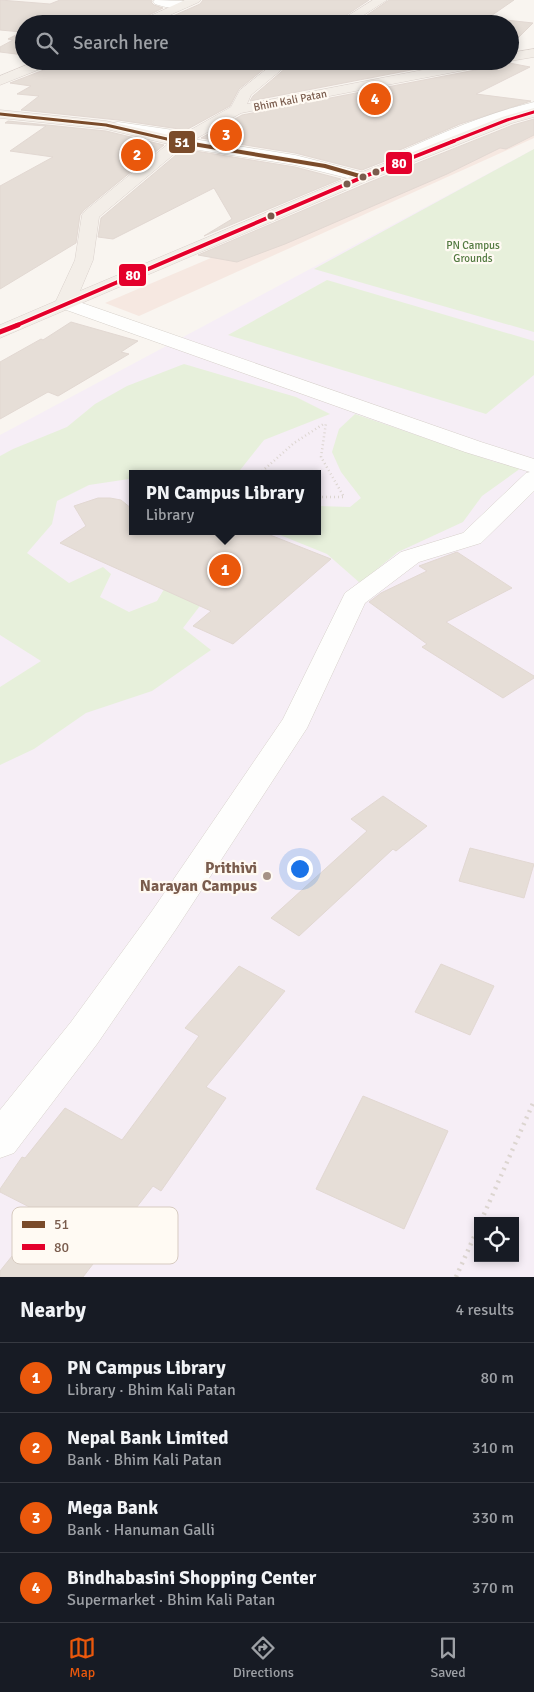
<!DOCTYPE html>
<html lang="en">
<head>
<meta charset="utf-8">
<style>
	:root { --surface:#171b24; --page:#242831; --text:#f1f3f6; --muted:#9ea1a6; --line:#363941; --accent:#ea580c }
	body { margin:0; font-family:Signika,sans-serif; background:var(--page); color:var(--text) }
	.controls { position:absolute; right:15px; bottom:15px; display:grid; overflow:hidden; border-radius:0px; box-shadow:0 2px 8px #0003 }
	.controls button { width:45px; height:45px; display:grid; place-items:center; padding:0; border:0; border-bottom:1px solid var(--line); background:var(--surface); color:var(--text); font:25px sans-serif }
	.you { position:absolute; left:299px; top:868px; width:18px; height:18px; margin:-12px; border:4px solid #fff; border-radius:50%; background:#1a73e8; box-shadow:0 0 0 8px #1a73e833 }
	.badge { display:grid; place-items:center; width:32px; height:32px; border-radius:50%; background:var(--accent); color:#fff; font-size:16px; font-weight:700 }
	.pin { position:absolute; translate:-50% -50%; border:2px solid #fff; box-shadow:0 1px 5px #0006 }
	.popup { position:absolute; left:129px; top:470px; width:192px; height:65px; box-sizing:border-box; display:grid; place-content:center; border-radius:0px; background:var(--surface); filter:drop-shadow(0 1px 4px #0005); font-size:16px; white-space:nowrap; color:var(--muted) }
	.popup b { font-size:19px; color:var(--text) }
	.popup::after { content:''; position:absolute; left:50%; top:100%; margin-left:-10px; border:10px solid transparent; border-top-color:var(--surface) }
	.list { margin:0; padding:0; list-style:none }
	h2 { display:flex; justify-content:space-between; align-items:center; height:65px; margin:0; padding:0 20px; font-size:21px }
	h2 small { font-size:16px; font-weight:400; color:var(--muted) }
	.list li { display:grid; grid-template-columns:32px 1fr auto; gap:15px; align-items:center; box-sizing:border-box; height:70px; padding:0 20px; border-top:1px solid var(--line) }
	.list b { display:block; font-size:19px; white-space:nowrap }
	.list p { margin:0; font-size:16px; white-space:nowrap; color:var(--muted) }
	.list em { font-size:16px; font-style:normal; color:var(--muted) }
	.icon { flex:none; width:28px; height:28px; fill:none; stroke:currentColor; stroke-width:2; stroke-linecap:round; stroke-linejoin:round }
	.map { position:relative; flex:none; width:534px; height:1277px; overflow:hidden }
	.search { position:absolute; background:var(--surface); box-shadow:0 2px 8px #0003; left:15px; right:15px; top:15px; height:55px; display:flex; align-items:center; gap:12px; box-sizing:border-box; padding:0 18px; border-radius:28px; color:var(--muted); font-size:19px }
	.sheet { height:345px; background:var(--surface) }
	nav { display:flex; justify-content:space-around; align-items:center; box-sizing:border-box; height:70px; border-top:1px solid var(--line); background:var(--surface); font-size:14px; color:var(--muted) }
	nav a { display:grid; justify-items:center; gap:2px }
	nav .on { color:var(--accent) }
	.map>svg:first-child { display:block }
	.commercial { fill:#f6e8e1 }
	.education { fill:#f6eef6; fill-rule:evenodd }
	.green { fill:#e7f0db }
	.building { fill:#e6ded7; stroke:#e2d8d2 }
	.lines { fill:none; stroke-linecap:round; stroke-linejoin:round }
	.minor-casing { stroke:#d7d1cb; stroke-width:1 }
	.major-casing { stroke:#dad1cc; stroke-width:1 }
	.path-far1 { stroke:#dcd5d0; stroke-width:2.5; stroke-dasharray:1 3; stroke-linecap:butt }
	.path { stroke:#dcd5d0; stroke-width:4.5; stroke-dasharray:2 5; stroke-linecap:butt }
	.minor { fill:#fefefd; fill-rule:evenodd }
	.major { fill:#f3eee8; fill-rule:evenodd }
	.bus-1-far1-casing { stroke:#fffaf3; stroke-width:5 }
	.bus-1-casing { stroke:#fffaf3; stroke-width:6 }
	.bus-2-far2-casing { stroke:#fffaf3; stroke-width:5 }
	.bus-2-far1-casing { stroke:#fffaf3; stroke-width:6 }
	.bus-2-casing { stroke:#fffaf3; stroke-width:8 }
	.bus-1-far1 { stroke:#7a4b2a; stroke-width:3 }
	.bus-1 { stroke:#7a4b2a; stroke-width:4 }
	.bus-2-far2 { stroke:#e4002b; stroke-width:3 }
	.bus-2-far1 { stroke:#e4002b; stroke-width:4 }
	.bus-2 { stroke:#e4002b; stroke-width:5 }
	.bus-dot { fill:#7a5c4d; stroke:#fffaf3; stroke-width:2 }
	.poi-dot { fill:#a69286; stroke:#fffaf3; stroke-width:2 }
	.labels { text-anchor:middle; stroke-width:4.5; stroke-linejoin:round; paint-order:stroke }
	.far-street-label { font-size:11px; fill:#7a5c4d; stroke:#fffaf3 }
	.far-park-label { font-size:11px; fill:#537a41; stroke:#fffaf3 }
	.near-poi-label { font-size:16px; font-weight:bold; fill:#7a5c4d; stroke:#fffaf3; text-anchor:end }
	.key { fill:#fffaf3; stroke:#d7cbc1; stroke-width:1 }
	.key-label { font-size:14px; fill:#7a5c4d }
	.line-badge { stroke:#fffaf3; stroke-width:2 }
	.badge-label { font-size:14px; text-anchor:middle; font-weight:bold; fill:#fff }
</style>
</head>
<body>
<div class="map">
<svg width="534" height="1277" viewBox="0 0 534 1277">
	<rect width="100%" height="100%" fill="#f9f5f0"/>
	<polygon class="commercial" points="517,128 534,133 534,138 139,316 105,303"/>
	<path class="education" d="M 534,149 L 534,1277 L 0,1277 L 0,435 ZM 132,474 L 318,474 L 318,531 L 132,531 ZM 478,1221 L 515,1221 L 515,1258 L 478,1258 Z"/>
	<g class="green">
		<polygon points="534,149 534,332 314,269"/>
		<polygon points="327,280 534,341 534,375 486,414 228,335"/>
		<polygon points="184,364 296,397 330,414 264,440 237,474 132,474 132,483 129,479 89,485 57,501 52,524 27,553 69,583 103,567 111,574 100,597 129,612 157,601 166,586 206,598 183,628 211,650 152,691 86,713 34,749 0,765 0,687 41,661 0,635 0,456 13,449 67,427 95,404 127,386"/>
		<polygon points="355,414 495,462 521,468 482,496 463,522 398,552 360,583 327,554 280,535 278,531 318,531 318,506 350,507 361,498 341,472 332,452 339,429"/>
	</g>
	<g class="building">
		<polygon points="0,0 50,4 60,0 152,0 151,2 154,5 163,8 131,24 24,24 24,55 0,52 0,47 13,40 8,39 22,32 0,30"/>
		<polygon points="203,0 369,0 333,24 155,24 200,4"/>
		<polygon points="389,0 514,0 488,18 533,23 510,46 510,24 354,24"/>
		<polygon points="56,61 274,61 239,89 230,106 186,130 118,120 21,110 39,96 17,94 31,86 10,83 54,66"/>
		<polygon points="294,61 458,61 250,101 253,96"/>
		<polygon points="499,61 530,67 476,94 531,101 460,124 388,155 385,161 362,170 295,153 201,138 242,115 491,67"/>
		<polygon points="534,119 534,135 506,149 500,148 447,174 285,244 237,262 198,255 370,182 513,125"/>
		<polygon points="8,121 106,131 164,145 84,210 80,215 76,243 0,289 0,186 53,157 10,151 46,126 5,123"/>
		<polygon points="183,149 295,167 341,179 204,236 232,219 214,188 113,239 98,237 101,218"/>
		<polygon points="71,322 138,341 121,352 129,354 80,383 58,396 48,392 0,419 0,362 41,339 43,340"/>
		<polygon points="98,498 110,498 121,500 132,509 132,531 260,531 331,559 233,644 193,626 211,611 60,543 86,526 74,506"/>
		<polygon points="457,552 512,588 446,622 534,676 534,678 503,698 422,647 427,644 369,602 381,593 427,571 419,566"/>
		<polygon points="383,796 427,826 396,851 393,849 299,936 271,918 367,831 351,819"/>
		<polygon points="470,848 534,864 524,898 459,881"/>
		<polygon points="441,964 494,986 470,1035 415,1012"/>
		<polygon points="239,966 285,991 206,1087 226,1098 161,1191 153,1186 83,1277 0,1277 0,1271 45,1215 0,1192 0,1189 22,1157 25,1158 65,1108 122,1140 199,1036 185,1028"/>
		<polygon points="363,1096 448,1131 404,1229 316,1189"/>
	</g>
	<g class="lines">
		<defs>
			<g id="minor">
				<path d="M 155,0 L 184,1 L 190,5 C 183,12 164,7 155,4 L 153,2 Z"/>
				<path d="M 534,102 L 534,110 C 487,123 445,143 401,163 L 389,163 L 387,160 L 389,157 C 439,134 481,115 534,102 Z"/>
				<polygon points="118,122 187,132 192,134 195,137 193,139 295,155 369,174 371,177 369,180 363,182 295,165 180,147 175,145 172,142 174,139 113,129 111,126 113,123"/>
				<polygon points="65,297 481,442 534,459 534,491 481,543 419,562 365,603 307,728 176,929 97,1044 14,1153 0,1158 0,1110 71,1022 152,911 283,719 345,593 401,552 463,533 526,473 530,472 465,452 58,307 55,303 58,299"/>
			</g>
			<g id="major">
				<polygon points="185,0 201,0 199,2 150,24 133,24"/>
				<polygon points="373,0 387,0 350,24 335,24"/>
				<polygon points="534,49 534,57 510,61 510,53"/>
				<polygon points="36,61 54,61 53,64 0,85 0,76"/>
				<polygon points="277,61 292,61 251,95 247,104 469,61 497,61 491,65 241,113 185,145 99,217 93,260 80,291 357,174 502,117 534,108 534,117 512,123 369,180 0,338 0,325 56,301 75,260 82,215 85,211 168,144 106,129 0,118 0,110 106,121 178,137 231,107 240,90"/>
			</g>
		</defs>
		<use href="#minor" class="minor-casing"/>
		<use href="#major" class="major-casing"/>
		<g class="path-far1">
			<polyline points="259,474 294,443 325,423"/>
			<polyline points="318,497 344,497 321,457 326,423"/>
		</g>
		<g class="path">
			<polyline points="481,1221 534,1101"/>
			<polyline points="456,1277 478,1228"/>
		</g>
		<use href="#minor" class="minor"/>
		<use href="#major" class="major"/>
		<defs>
			<polyline id="bus-1-far1" points="0,114 106,125 180,142"/>
			<polyline id="bus-1" points="175,141 325,166 363,177"/>
			<polyline id="bus-2-far2" points="451,142 507,120 534,112"/>
			<polyline id="bus-2-far1" points="15,326 363,177 454,141"/>
			<polyline id="bus-2" points="0,332 18,325"/>
		</defs>
		<use href="#bus-1-far1" class="bus-1-far1-casing"/>
		<use href="#bus-1" class="bus-1-casing"/>
		<use href="#bus-2-far2" class="bus-2-far2-casing"/>
		<use href="#bus-2-far1" class="bus-2-far1-casing"/>
		<use href="#bus-2" class="bus-2-casing"/>
		<use href="#bus-1-far1" class="bus-1-far1"/>
		<use href="#bus-1" class="bus-1"/>
		<use href="#bus-2-far2" class="bus-2-far2"/>
		<use href="#bus-2-far1" class="bus-2-far1"/>
		<use href="#bus-2" class="bus-2"/>
	</g>
	<g class="bus-dot">
		<circle cx="376" cy="172" r="4.5"/>
		<circle cx="363" cy="177" r="4.5"/>
		<circle cx="347" cy="184" r="4.5"/>
		<circle cx="271" cy="216" r="4.5"/>
	</g>
	<circle class="poi-dot" cx="267" cy="876" r="5"/>
	<g class="labels">
		<g class="far-street-label">
			<text transform="translate(290 100) rotate(-11)" y="4">Bhim Kali Patan</text>
		</g>
		<g class="far-park-label">
			<text x="473" y="249">PN Campus<tspan x="473" dy="13">Grounds</tspan></text>
		</g>
		<g class="near-poi-label">
			<text x="257" y="873">Prithivi<tspan x="257" dy="18">Narayan Campus</tspan></text>
		</g>
	</g>
	<rect x="12" y="1207" width="166" height="57" rx="8" class="key"/>
	<rect x="22" y="1221" width="23" height="7" fill="#7a4b2a"/>
	<rect x="22" y="1244" width="23" height="6" fill="#e4002b"/>
	<g class="key-label">
		<text x="54" y="1229">51</text>
		<text x="54" y="1252">80</text>
	</g>
	<g class="line-badge">
		<rect x="168" y="130" width="28" height="24" rx="5" fill="#7a4b2a"/>
		<rect x="385" y="151" width="28" height="24" rx="5" fill="#e4002b"/>
		<rect x="118" y="263" width="29" height="24" rx="5" fill="#e4002b"/>
	</g>
	<g class="badge-label">
		<text x="182" y="147">51</text>
		<text x="399" y="168">80</text>
		<text x="133" y="280">80</text>
	</g>
</svg>
<div class="controls">
<button><svg class="icon" aria-label="locate" viewBox="0 0 24 24"><circle cx="12" cy="12" r="6"/><path d="M12 2v4M12 18v4M2 12h4M18 12h4"/></svg></button>
</div>
<div class="you"></div>
<div class="pin badge" style="left:225px;top:570px">1</div>
<div class="popup"><b>PN Campus Library</b>Library</div>
<div class="pin badge" style="left:137px;top:155px">2</div>
<div class="pin badge" style="left:226px;top:135px">3</div>
<div class="pin badge" style="left:375px;top:99px">4</div>
<div class="search"><svg class="icon" aria-label="search" viewBox="0 0 24 24"><circle cx="10" cy="10" r="6"/><path d="M15 15l6 6"/></svg>Search here</div>
</div>
<section class="sheet">
<h2>Nearby<small>4 results</small></h2>
<ul class="list">
<li><span class="badge">1</span><div><b>PN Campus Library</b><p>Library · Bhim Kali Patan</p></div><em>80 m</em></li>
<li><span class="badge">2</span><div><b>Nepal Bank Limited</b><p>Bank · Bhim Kali Patan</p></div><em>310 m</em></li>
<li><span class="badge">3</span><div><b>Mega Bank</b><p>Bank · Hanuman Galli</p></div><em>330 m</em></li>
<li><span class="badge">4</span><div><b>Bindhabasini Shopping Center</b><p>Supermarket · Bhim Kali Patan</p></div><em>370 m</em></li>
</ul>
</section>
<nav>
<a class="on"><svg class="icon" aria-label="map" viewBox="0 0 24 24"><path d="M3 6l6-2 6 2 6-2v14l-6 2-6-2-6 2zM9 4v14M15 6v14"/></svg>Map</a>
<a><svg class="icon" aria-label="directions" viewBox="0 0 24 24"><path d="M12 3l9 9-9 9-9-9zM9 14v-3h6M13 9l2 2-2 2"/></svg>Directions</a>
<a><svg class="icon" aria-label="saved" viewBox="0 0 24 24"><path d="M7 4h10v16l-5-4-5 4z"/></svg>Saved</a>
</nav>
</body>
</html>
